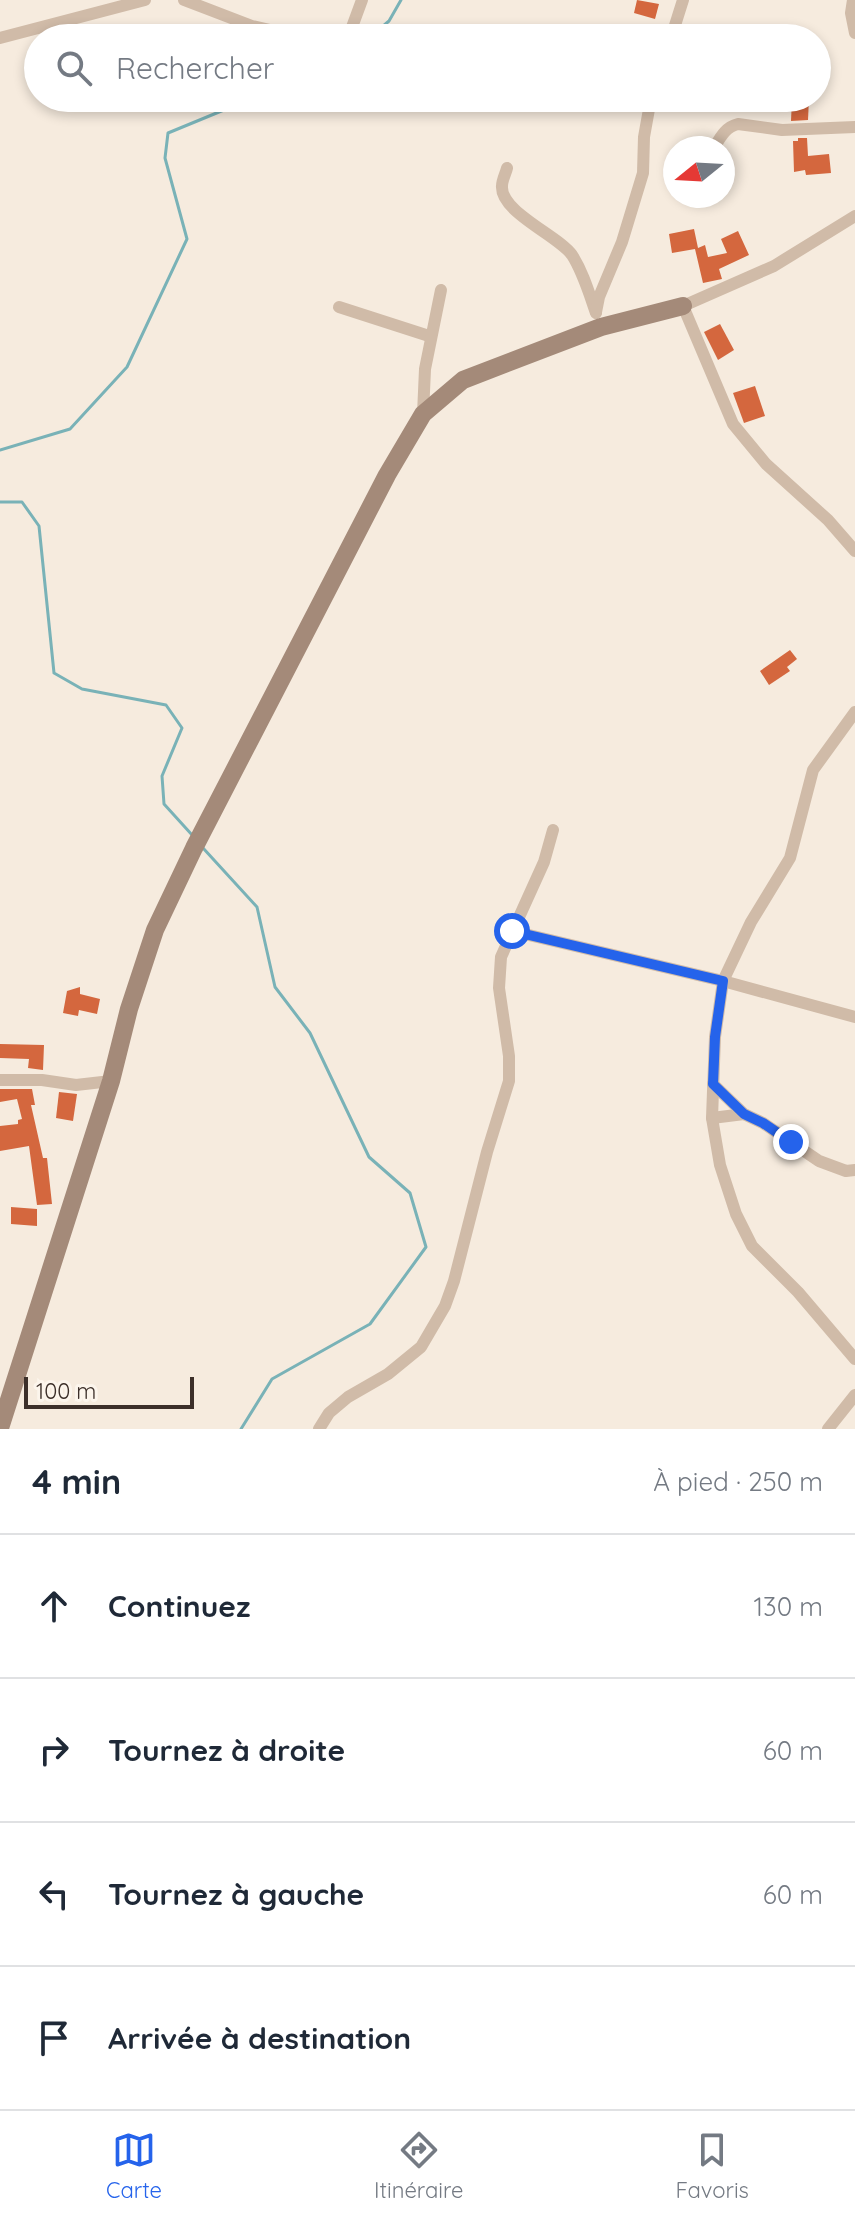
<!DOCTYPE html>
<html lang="fr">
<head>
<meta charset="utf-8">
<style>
	:root { --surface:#fff; --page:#f2f2f3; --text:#1f2937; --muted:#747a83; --line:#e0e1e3; --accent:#2563eb }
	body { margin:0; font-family:Quicksand,sans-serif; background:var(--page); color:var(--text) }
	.compass { position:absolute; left:663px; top:136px; width:72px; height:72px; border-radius:50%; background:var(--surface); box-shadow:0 4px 12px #0003; rotate:252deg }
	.scale { position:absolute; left:24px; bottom:20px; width:170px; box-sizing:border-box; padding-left:8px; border:4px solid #3c2f29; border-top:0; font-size:22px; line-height:28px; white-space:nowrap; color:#3c2f29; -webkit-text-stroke:6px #fcf5ec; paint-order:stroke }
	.stop { position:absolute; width:24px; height:24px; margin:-18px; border:6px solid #2563eb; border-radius:50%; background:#fff }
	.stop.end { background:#2563eb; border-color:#fff; box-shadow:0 2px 8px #0008 }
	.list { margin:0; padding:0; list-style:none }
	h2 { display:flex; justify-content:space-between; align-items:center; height:104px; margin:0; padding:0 32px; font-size:34px }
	h2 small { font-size:26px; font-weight:400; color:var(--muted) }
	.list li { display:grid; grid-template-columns:52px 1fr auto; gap:24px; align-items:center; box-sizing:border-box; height:144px; padding:0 32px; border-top:2px solid var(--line) }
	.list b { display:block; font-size:30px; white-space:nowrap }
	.list em { font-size:26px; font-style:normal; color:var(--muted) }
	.icon { flex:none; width:44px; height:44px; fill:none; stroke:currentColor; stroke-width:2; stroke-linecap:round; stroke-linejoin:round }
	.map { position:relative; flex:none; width:855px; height:1429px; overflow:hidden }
	.search { position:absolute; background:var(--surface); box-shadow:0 4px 12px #0003; left:24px; right:24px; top:24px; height:88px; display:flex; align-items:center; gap:20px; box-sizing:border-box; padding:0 28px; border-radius:44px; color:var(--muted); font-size:30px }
	.sheet { height:680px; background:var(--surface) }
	nav { display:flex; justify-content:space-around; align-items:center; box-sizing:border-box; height:112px; border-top:2px solid var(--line); background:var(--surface); font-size:22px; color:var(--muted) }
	nav a { display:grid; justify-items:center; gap:4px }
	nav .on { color:var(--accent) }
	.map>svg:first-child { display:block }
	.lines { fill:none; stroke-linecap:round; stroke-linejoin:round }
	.stream { stroke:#79b2b7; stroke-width:3 }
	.building { fill:#d4673e }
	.street { stroke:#d0bba8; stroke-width:12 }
	.secondary { stroke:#a48a79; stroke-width:18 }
	.route { stroke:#2563eb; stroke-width:10 }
</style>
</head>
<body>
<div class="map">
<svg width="855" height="1429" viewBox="0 0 855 1429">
	<rect width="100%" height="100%" fill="#f6ebde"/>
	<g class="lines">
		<g class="stream">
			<polyline points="369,38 389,21 401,0"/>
			<polyline points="0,450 70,429 127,367 187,239 165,158 168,133 253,98"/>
			<polyline points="0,502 22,502 39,526 54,673 82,689 166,705 182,728 162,776 164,804 193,836"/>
			<polyline points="203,848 257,907 275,987 310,1033 369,1157 410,1193 426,1247 370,1324 272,1379 241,1429"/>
		</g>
	</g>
	<g class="building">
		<polygon points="637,0 659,4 655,19 634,13"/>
		<polygon points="792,98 809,98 808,120 791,121"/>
		<polygon points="798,138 807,138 808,156 829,154 831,173 806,175 805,170 794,172 793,141 798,141"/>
		<polygon points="694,229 698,248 705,245 708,257 727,253 721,239 738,231 749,255 719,269 722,279 703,283 695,249 672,253 669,234"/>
		<polygon points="720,324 734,350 718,360 704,332"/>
		<polygon points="755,386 765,416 744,423 733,393"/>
		<polygon points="790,650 797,659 787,667 790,671 769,685 760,671"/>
		<polygon points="80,987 80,994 100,999 97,1014 79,1010 78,1016 63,1013 67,991"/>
		<polygon points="0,1044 44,1045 43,1070 28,1068 29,1059 0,1058"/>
		<polygon points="0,1089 32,1089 35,1105 31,1105 43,1158 47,1158 52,1204 37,1205 29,1146 0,1151 0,1126 18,1124 18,1120 22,1119 17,1099 0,1102"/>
		<polygon points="59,1092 77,1094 73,1121 56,1118"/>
		<polygon points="11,1207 37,1209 37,1226 11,1224"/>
	</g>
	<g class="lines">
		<g class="street">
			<polyline points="184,0 252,26 305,38"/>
			<polyline points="853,0 851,13 855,33"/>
			<polyline points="0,38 145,0"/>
			<polyline points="348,38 362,0"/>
			<polyline points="671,38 683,0"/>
			<path d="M 714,148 C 720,138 725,127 738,124 L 782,130 L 855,127"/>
			<path d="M 507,168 C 506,173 502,180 502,186 C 500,212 559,236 572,255 C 583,272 589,293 596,313"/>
			<polyline points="855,216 774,266 683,306 733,424 766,464 828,520 855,551"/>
			<polyline points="339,307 429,336"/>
			<polyline points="596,312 599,297 622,242 643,173 644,137 651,98"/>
			<polyline points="423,414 425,369 441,290"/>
			<polyline points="855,712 813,770 790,858 751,922 723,981 715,1037 712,1118 720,1165 736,1214 752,1246 798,1292 855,1359"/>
			<polyline points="512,931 723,981 855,1017"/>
			<polyline points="0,1080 42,1080 76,1085 111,1081"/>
			<polyline points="713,1084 744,1114 763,1123 819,1161 846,1171 855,1170"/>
			<polyline points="712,1118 744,1114"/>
			<polyline points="319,1429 329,1413 348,1397 388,1374 421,1347 445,1306 454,1281 487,1152 509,1081 509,1056 499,988 501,957 544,862 553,830"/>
			<polyline points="828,1429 855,1395"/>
		</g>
		<polyline class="secondary" points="0,1428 111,1081 129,1009 155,930 194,848 387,475 423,414 463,380 601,327 683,306"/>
	</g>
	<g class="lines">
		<polyline class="route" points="512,931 723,981 715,1037 713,1084 744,1114 763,1123 791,1142"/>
	</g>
</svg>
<svg class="compass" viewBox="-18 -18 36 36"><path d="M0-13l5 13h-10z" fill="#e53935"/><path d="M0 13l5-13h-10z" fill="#747a83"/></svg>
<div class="scale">100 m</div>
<div class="stop" style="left:512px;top:931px"></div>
<div class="stop end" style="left:791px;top:1142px"></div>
<div class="search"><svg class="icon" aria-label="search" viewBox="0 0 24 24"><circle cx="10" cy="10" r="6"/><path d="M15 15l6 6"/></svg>Rechercher</div>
</div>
<section class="sheet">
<h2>4 min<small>À pied · 250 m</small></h2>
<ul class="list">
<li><svg class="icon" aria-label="ahead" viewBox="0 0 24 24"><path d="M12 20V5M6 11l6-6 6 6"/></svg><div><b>Continuez</b></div><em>130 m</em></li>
<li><svg class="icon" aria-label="right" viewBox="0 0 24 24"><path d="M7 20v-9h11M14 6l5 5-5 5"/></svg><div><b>Tournez à droite</b></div><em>60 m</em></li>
<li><svg class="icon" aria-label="left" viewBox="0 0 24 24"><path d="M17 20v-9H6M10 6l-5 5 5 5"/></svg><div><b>Tournez à gauche</b></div><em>60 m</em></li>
<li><svg class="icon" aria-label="arrive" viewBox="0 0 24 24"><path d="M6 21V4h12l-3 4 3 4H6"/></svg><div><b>Arrivée à destination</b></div></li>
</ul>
</section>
<nav>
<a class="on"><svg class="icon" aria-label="map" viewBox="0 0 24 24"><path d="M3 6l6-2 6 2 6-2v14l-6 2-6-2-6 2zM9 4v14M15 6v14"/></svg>Carte</a>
<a><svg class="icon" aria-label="directions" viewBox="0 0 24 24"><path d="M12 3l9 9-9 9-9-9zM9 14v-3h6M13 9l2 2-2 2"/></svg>Itinéraire</a>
<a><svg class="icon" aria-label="saved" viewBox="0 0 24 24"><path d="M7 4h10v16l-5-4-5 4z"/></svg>Favoris</a>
</nav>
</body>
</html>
